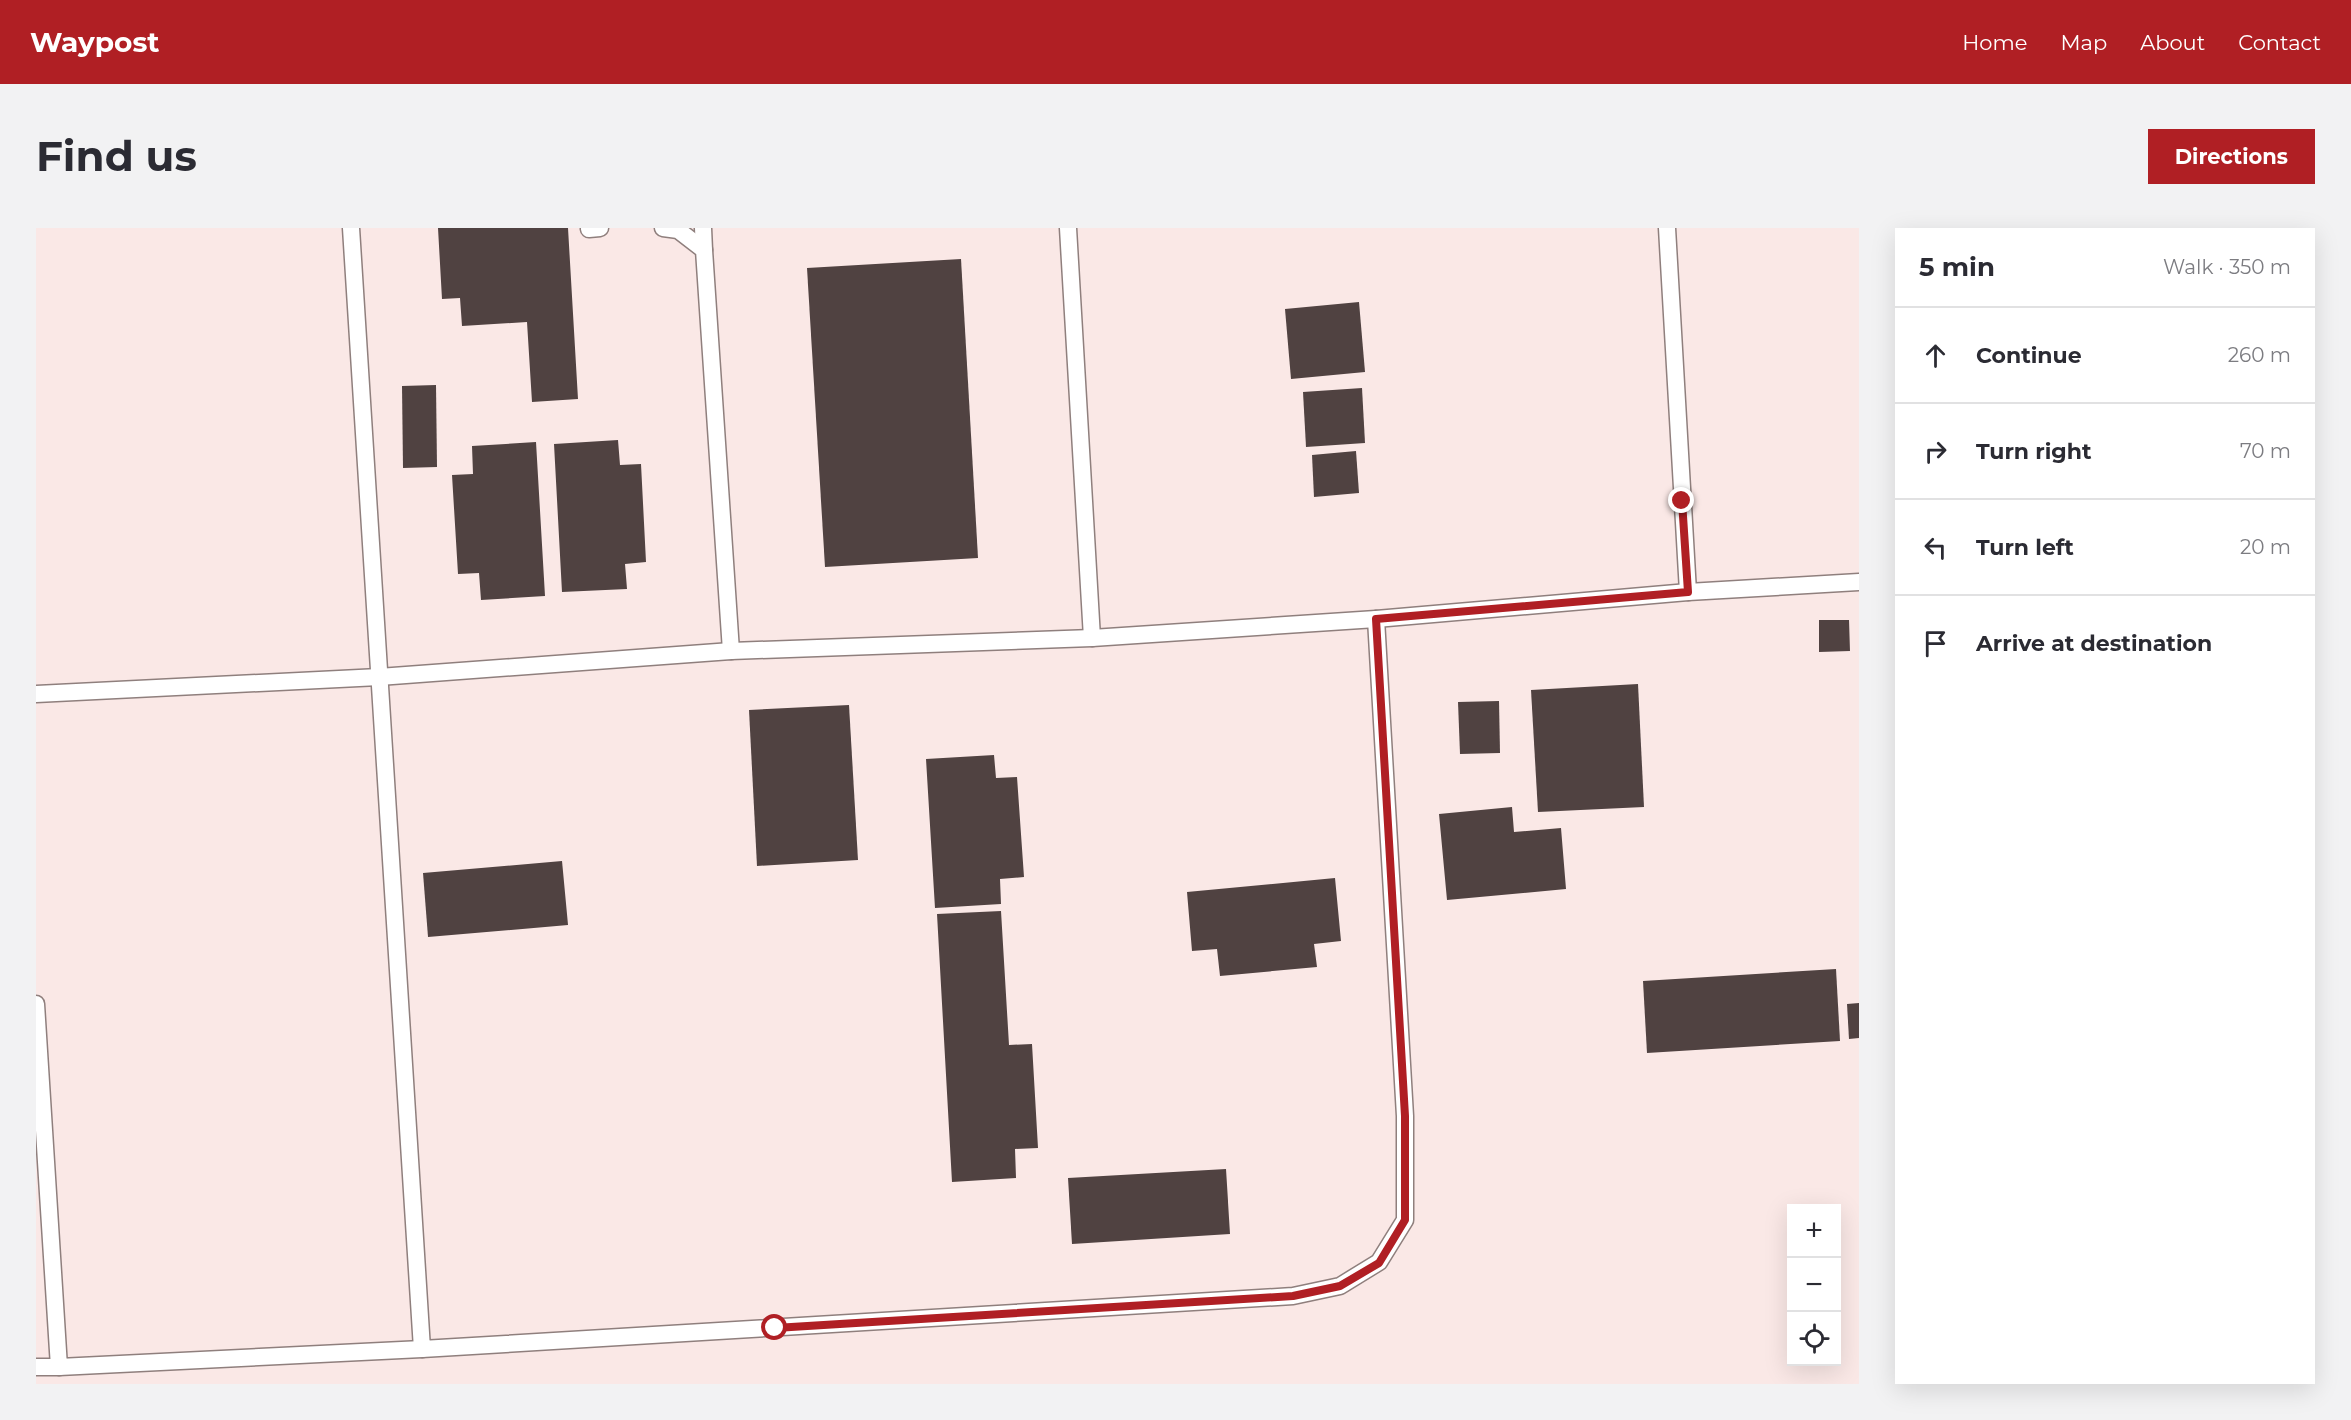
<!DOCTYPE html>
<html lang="en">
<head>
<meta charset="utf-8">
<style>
	:root { --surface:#fff; --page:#f2f2f3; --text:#2b2b33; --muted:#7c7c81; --line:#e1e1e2; --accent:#b01f24 }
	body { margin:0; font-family:Montserrat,sans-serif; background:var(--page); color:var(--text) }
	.controls { position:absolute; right:18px; bottom:18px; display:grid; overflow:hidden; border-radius:0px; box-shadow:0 6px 24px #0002 }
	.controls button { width:54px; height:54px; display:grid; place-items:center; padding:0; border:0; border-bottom:2px solid var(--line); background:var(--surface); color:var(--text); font:30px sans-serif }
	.stop { position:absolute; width:18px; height:18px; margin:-14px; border:4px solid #b01f24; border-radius:50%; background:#fff }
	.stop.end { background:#b01f24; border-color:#fff; box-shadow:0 2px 6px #0008 }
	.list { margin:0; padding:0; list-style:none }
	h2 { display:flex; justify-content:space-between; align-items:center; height:78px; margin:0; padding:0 24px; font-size:26px }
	h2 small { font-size:20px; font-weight:400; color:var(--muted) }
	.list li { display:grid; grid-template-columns:39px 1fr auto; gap:18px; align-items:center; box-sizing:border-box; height:96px; padding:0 24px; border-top:2px solid var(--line) }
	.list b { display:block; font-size:22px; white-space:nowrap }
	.list em { font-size:20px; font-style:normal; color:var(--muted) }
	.icon { flex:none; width:33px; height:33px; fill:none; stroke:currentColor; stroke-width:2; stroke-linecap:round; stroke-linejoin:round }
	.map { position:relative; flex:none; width:1823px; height:1156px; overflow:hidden; border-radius:0px }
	header { display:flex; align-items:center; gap:36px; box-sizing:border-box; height:84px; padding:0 30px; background:var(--accent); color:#fff }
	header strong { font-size:28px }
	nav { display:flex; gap:33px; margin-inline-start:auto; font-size:21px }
	.intro { display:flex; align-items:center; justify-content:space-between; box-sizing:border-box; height:144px; padding:0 36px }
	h1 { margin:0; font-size:42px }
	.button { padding:15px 27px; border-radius:0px; background:var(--accent); color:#fff; font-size:21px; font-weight:700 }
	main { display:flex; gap:36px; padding:0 36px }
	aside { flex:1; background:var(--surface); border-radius:0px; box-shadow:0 6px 24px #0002 }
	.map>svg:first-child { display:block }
	.building { fill:#504241 }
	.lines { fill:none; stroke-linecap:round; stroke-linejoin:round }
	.service-casing { stroke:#8f7f7d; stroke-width:19 }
	.service { stroke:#fff; stroke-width:16 }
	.route { stroke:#b01f24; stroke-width:8 }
</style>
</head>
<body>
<header>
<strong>Waypost</strong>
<nav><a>Home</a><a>Map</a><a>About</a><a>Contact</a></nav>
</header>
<div class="intro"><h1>Find us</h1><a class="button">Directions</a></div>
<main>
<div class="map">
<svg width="1823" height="1156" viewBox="0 0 1823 1156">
	<rect width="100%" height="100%" fill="#fae8e6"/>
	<g class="building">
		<polygon points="402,0 532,0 542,171 496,174 491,94 426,98 424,70 406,71"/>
		<polygon points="925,31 942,330 789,339 771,40"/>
		<polygon points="1323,74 1329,144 1255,151 1249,81"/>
		<polygon points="400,157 401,239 367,240 366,158"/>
		<polygon points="1326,160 1329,215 1270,219 1267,164"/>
		<polygon points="582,212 584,237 605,236 610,334 589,336 591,361 526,364 518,216"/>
		<polygon points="500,214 509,368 445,372 443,345 422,346 416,247 437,246 436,218"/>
		<polygon points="1320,223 1323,265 1278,269 1276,227"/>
		<polygon points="1783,392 1813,392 1814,423 1783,424"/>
		<polygon points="1602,456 1608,579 1502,584 1495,462"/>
		<polygon points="1463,473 1464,525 1424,526 1422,474"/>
		<polygon points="813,477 822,632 721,638 713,482"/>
		<polygon points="958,527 960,550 981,549 988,649 964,651 965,676 899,680 890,531"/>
		<polygon points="1476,579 1478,604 1525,600 1530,661 1411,672 1403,586"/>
		<polygon points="526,633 532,697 392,709 387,645"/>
		<polygon points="1299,650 1305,713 1278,716 1281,739 1184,748 1181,721 1156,723 1151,664"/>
		<polygon points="965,683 973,817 996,816 1002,920 979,921 980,950 916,954 901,686"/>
		<polygon points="1800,741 1804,813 1611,825 1607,753"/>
		<polygon points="1823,775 1823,810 1813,811 1811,776"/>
		<polygon points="1190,941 1194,1006 1036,1016 1032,950"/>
	</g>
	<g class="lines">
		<defs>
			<g id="service">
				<polyline points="315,0 386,1121 1257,1068 1304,1058 1343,1034 1369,992 1369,888 1340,391"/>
				<polyline points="627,0 642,2 668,22 695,423"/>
				<polyline points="667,0 668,22"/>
				<polyline points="1032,0 1056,410"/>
				<polyline points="1631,0 1652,364"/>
				<polyline points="553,1 564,0"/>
				<polyline points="0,466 343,449 695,423 1056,410 1340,391 1652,364 1823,354"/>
				<polyline points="0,776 23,1139 386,1121"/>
				<polyline points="0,1139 23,1139"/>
			</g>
		</defs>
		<use href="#service" class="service-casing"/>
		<use href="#service" class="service"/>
	</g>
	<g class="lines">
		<polyline class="route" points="739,1100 1257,1068 1304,1058 1343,1035 1369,992 1369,888 1340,391 1652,364 1646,273"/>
	</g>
</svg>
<div class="controls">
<button>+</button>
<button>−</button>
<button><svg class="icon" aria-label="locate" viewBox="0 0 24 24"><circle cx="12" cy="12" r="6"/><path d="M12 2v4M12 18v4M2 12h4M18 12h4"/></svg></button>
</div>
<div class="stop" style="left:739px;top:1100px"></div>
<div class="stop end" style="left:1646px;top:273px"></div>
</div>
<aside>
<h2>5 min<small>Walk · 350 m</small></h2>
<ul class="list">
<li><svg class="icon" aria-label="ahead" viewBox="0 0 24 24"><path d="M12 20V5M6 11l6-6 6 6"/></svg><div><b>Continue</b></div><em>260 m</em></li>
<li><svg class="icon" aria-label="right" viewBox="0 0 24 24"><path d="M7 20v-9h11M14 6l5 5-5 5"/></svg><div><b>Turn right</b></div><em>70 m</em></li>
<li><svg class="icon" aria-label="left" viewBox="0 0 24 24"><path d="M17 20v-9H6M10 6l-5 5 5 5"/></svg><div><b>Turn left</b></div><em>20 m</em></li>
<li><svg class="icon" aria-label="arrive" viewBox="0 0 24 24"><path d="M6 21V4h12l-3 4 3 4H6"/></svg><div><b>Arrive at destination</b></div></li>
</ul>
</aside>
</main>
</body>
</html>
